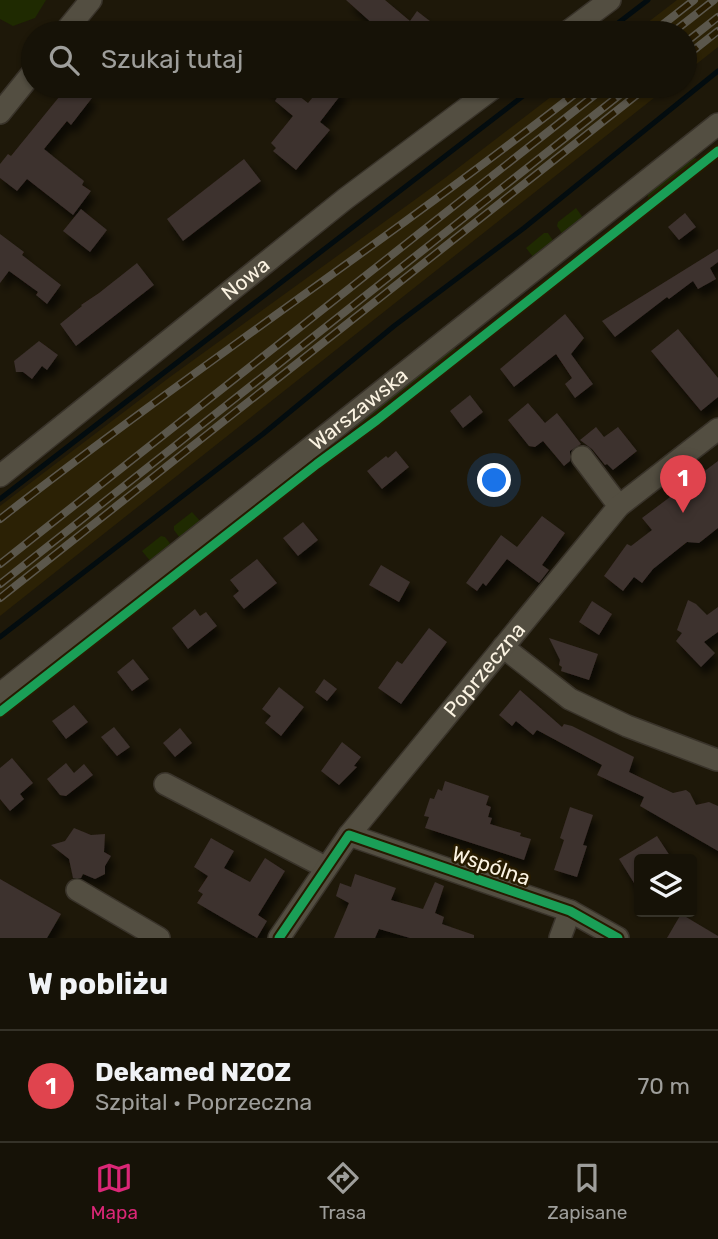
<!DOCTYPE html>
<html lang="pl">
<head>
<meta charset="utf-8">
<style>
	:root { --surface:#161207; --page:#232015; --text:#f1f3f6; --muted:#9e9e9b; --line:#353228; --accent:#db2777 }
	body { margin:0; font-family:Rubik,sans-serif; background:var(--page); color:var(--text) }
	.controls { position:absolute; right:21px; bottom:21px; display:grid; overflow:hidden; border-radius:7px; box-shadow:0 2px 5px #0004 }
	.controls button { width:63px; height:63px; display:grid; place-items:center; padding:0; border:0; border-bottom:2px solid var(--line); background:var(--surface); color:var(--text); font:35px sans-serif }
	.you { position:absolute; left:495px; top:481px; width:24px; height:24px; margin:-18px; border:5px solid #fff; border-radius:50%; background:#1a73e8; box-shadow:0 0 0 10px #1a73e833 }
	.badge { display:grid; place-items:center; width:46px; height:46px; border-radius:50%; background:var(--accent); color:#fff; font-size:23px; font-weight:700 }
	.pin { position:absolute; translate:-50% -58px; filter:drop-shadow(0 2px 4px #0008) }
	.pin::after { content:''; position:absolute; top:37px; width:24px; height:21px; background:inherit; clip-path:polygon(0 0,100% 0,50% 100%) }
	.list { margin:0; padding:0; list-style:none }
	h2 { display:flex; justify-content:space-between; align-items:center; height:91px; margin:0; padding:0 28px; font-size:30px }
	h2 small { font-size:23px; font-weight:400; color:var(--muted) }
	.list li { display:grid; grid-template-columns:46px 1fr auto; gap:21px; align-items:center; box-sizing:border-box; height:112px; padding:0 28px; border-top:2px solid var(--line) }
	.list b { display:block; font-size:26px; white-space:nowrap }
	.list p { margin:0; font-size:23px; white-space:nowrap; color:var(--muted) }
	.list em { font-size:23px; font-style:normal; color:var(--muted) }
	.icon { flex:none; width:38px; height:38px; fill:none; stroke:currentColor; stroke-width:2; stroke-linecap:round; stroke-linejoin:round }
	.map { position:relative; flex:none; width:718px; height:938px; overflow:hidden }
	.search { position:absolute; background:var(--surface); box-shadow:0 2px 5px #0004; left:21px; right:21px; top:21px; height:77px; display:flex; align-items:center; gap:18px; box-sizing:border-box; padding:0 24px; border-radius:38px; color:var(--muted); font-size:26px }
	.sheet { height:203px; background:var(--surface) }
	nav { display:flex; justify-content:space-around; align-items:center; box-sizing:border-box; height:98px; border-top:2px solid var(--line); background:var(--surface); font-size:19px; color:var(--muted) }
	nav a { display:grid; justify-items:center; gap:4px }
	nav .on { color:var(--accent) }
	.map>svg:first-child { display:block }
	.built { fill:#2b2105 }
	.green { fill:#1f2a01 }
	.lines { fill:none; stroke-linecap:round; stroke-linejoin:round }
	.stream { stroke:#030c0f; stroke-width:5 }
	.building { fill:#3d312e; filter:url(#shadow) }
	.minor-casing { stroke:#39332a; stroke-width:24 }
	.minor { stroke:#534e41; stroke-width:21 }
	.rail-casing { stroke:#5b574c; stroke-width:8 }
	.rail { stroke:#271b00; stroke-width:5; stroke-dasharray:16; stroke-linecap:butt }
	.cycleway-casing { stroke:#271b00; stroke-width:13 }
	.cycleway { stroke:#1a9f57; stroke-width:9 }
	.labels { text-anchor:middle; stroke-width:5; stroke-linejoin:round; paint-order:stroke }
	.street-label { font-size:21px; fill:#fbf3e2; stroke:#271b00 }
</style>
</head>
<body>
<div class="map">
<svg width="718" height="938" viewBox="0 0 718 938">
	<defs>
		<filter id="shadow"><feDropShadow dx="4.5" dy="8" stdDeviation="3.5" flood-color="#0009"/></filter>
	</defs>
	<rect width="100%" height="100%" fill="#1e1809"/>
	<g class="built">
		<polygon points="677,0 718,0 718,47 685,73 685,33 634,33"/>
		<polygon points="565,86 669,86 0,616 0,506 170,377 445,178"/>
	</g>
	<g class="green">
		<polygon points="0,0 46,0 35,18 13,26 0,19"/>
		<polygon points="691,157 697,159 648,198 647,191"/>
		<polygon points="576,208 584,219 563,235 557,226 558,222"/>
		<polygon points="544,233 548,233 554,242 534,258 526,248"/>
		<polygon points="450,347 457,349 356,429 355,428 355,422"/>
		<polygon points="192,512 201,522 180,538 174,530 174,526"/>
		<polygon points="161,536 165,537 172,546 151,562 142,551"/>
	</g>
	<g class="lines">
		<g class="stream">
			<polyline points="605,33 648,0"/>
			<polyline points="0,499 536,86"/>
			<polyline points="0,637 263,434 394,326 524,228 718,71"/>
		</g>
	</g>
	<g class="building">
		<polygon points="346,0 385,0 410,21 417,11 435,25 429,33 383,33"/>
		<polygon points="68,86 77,86 92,98 71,125 67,121 44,149 84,181 82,185 91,191 73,215 27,179 17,191 0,178 0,164 8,154 11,156"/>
		<polygon points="266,86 286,86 308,103 322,86 335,86 343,92 320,122 330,130 296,170 273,151 276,148 271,143 293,116 275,101 278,96"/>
		<polygon points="244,159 261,181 183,241 167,219"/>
		<polygon points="81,209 107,230 90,252 63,231"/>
		<polygon points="685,213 696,227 679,240 668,227"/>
		<polygon points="0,234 24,252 22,255 61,285 47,304 36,295 38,292 9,271 0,283"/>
		<polygon points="718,249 718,262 710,268 716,279 698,289 693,281 669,299 667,297 615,337 602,321"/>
		<polygon points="137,263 154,285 76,346 60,324 82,306 81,305 99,293"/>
		<polygon points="565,314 584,338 571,354 593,384 575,398 565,384 572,378 556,354 514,387 500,369"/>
		<polygon points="678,329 718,378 718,397 701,411 651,351"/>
		<polygon points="39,341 58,355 47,370 42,366 32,379 23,372 16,372 14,361"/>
		<polygon points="470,395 483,412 463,428 450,411"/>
		<polygon points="528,403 545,423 557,413 581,444 570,451 570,461 564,466 543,441 535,447 529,446 508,420"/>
		<polygon points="596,427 604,437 618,427 637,451 613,470 607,464 605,465 592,449 580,440"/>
		<polygon points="396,451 409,467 382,489 367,471 386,456 388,458"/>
		<polygon points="718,461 718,528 699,543 687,542 653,569 642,583 634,577 623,591 604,576 627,544 631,546 652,530 642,518"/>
		<polygon points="542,516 565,533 542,565 549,570 539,583 507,559 486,586 483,583 477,591 466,583 501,535 517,547"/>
		<polygon points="303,522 318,540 298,556 283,538"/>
		<polygon points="257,559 277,583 244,609 233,596 239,591 230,580"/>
		<polygon points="381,565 410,582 399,602 369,585"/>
		<polygon points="688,600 696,604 707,615 718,607 718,632 704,642 715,653 701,667 676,641 682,633 677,630"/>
		<polygon points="592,601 612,614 599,635 579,622"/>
		<polygon points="195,609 200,616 206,612 217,626 188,649 172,628"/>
		<polygon points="429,628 447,642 401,704 378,688 397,661 402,664"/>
		<polygon points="549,638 598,654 589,680 561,671 562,667 559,665 560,660"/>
		<polygon points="133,659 149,679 132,691 117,672"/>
		<polygon points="324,679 337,689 327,701 315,692"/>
		<polygon points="279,687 304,707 281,736 265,723 271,716 262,709"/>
		<polygon points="520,690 562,727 564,724 572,726 634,757 629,772 673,793 686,790 690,793 696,805 709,802 718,806 718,851 640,806 644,797 597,775 602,765 537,730 533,735 516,721 512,726 499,715"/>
		<polygon points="74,705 88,722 66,739 52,721"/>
		<polygon points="114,727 130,747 117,756 101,737"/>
		<polygon points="180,728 192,743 175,757 163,743"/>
		<polygon points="342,742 361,757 354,766 357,767 339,785 321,771"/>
		<polygon points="12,758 33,783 20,794 24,799 10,811 0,799 0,768"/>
		<polygon points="66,763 74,773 84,764 93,775 66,796 60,795 47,779"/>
		<polygon points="445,781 489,796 486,805 491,807 488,817 492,818 490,824 521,833 520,836 531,839 524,860 425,828 429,817 424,816 430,798 434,799 438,789 442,791"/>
		<polygon points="570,807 593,815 583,845 587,846 577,877 554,870 564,840 560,838"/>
		<polygon points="74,828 91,835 105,834 104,852 111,856 105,866 105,874 95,879 83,874 81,878 73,878 69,859 51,845 65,841"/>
		<polygon points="657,836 672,859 639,859 639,891 619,859"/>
		<polygon points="211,838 234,851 224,868 250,882 265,858 285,871 258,915 267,921 257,938 197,903 203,894 198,891 208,876 194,867"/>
		<polygon points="355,874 396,888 391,900 423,909 435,882 444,886 435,913 444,917 442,924 474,935 474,938 410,938 379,929 375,938 334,938 349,903 336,896 340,883 351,887"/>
		<polygon points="0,879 61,914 47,938 0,938"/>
		<polygon points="681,914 718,936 718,938 667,938"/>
	</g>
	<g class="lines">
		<defs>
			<g id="minor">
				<polyline points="64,33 91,0"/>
				<polyline points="566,33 610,0"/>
				<polyline points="0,113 33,72"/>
				<polyline points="582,457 619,506"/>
				<path id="s1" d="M 0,476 L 345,199 L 496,86"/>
				<polyline points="503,647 570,699 627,726 717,760"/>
				<path id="s2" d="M 0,694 L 718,124"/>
				<polyline points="165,784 325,867"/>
				<polyline points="349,835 570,911 618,938"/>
				<polyline points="77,890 159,938"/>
				<path id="s3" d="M 279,938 L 349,835 L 619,506 L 718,429"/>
				<polyline points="560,938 570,911"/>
			</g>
		</defs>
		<use href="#minor" class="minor-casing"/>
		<use href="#minor" class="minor"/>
		<defs>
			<g id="rail">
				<polyline points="652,33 694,0"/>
				<polyline points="672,33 714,0"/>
				<polyline points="685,43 718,17"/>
				<polyline points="685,57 718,31"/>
				<path d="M 0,519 C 191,370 394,236 585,86"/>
				<polyline points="0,564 606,86"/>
				<polyline points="0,584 631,86"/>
				<polyline points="0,598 648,86"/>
			</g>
		</defs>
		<use href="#rail" class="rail-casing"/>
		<use href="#rail" class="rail"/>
		<defs>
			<g id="cycleway">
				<polyline points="0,712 317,464 377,420 718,151"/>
				<polyline points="279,938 349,835 570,911 618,938"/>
			</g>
		</defs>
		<use href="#cycleway" class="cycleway-casing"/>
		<use href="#cycleway" class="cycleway"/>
	</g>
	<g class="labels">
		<g class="street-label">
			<text dy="7" stroke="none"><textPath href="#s1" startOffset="315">Nowa</textPath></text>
			<text dy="7" stroke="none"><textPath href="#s2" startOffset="458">Warszawska</textPath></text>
			<text dy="7" stroke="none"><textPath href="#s3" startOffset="338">Poprzeczna</textPath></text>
			<text transform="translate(491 866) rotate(19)" y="7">Wspólna</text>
		</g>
	</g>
</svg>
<div class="controls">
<button><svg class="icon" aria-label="layers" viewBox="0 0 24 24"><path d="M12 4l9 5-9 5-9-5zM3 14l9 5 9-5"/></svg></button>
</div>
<div class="you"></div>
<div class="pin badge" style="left:683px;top:513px;background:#e0444e">1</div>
<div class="search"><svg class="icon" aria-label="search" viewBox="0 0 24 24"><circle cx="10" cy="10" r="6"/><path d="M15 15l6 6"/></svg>Szukaj tutaj</div>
</div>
<section class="sheet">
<h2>W pobliżu<small></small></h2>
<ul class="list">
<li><span class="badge" style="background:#e0444e">1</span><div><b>Dekamed NZOZ</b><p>Szpital · Poprzeczna</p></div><em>70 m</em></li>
</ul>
</section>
<nav>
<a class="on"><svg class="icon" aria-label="map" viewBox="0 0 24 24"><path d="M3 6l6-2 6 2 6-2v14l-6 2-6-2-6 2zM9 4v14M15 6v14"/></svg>Mapa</a>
<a><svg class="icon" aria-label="directions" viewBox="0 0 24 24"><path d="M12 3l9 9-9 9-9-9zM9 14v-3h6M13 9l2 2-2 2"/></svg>Trasa</a>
<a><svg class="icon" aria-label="saved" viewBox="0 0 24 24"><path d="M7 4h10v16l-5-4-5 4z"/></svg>Zapisane</a>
</nav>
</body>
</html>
